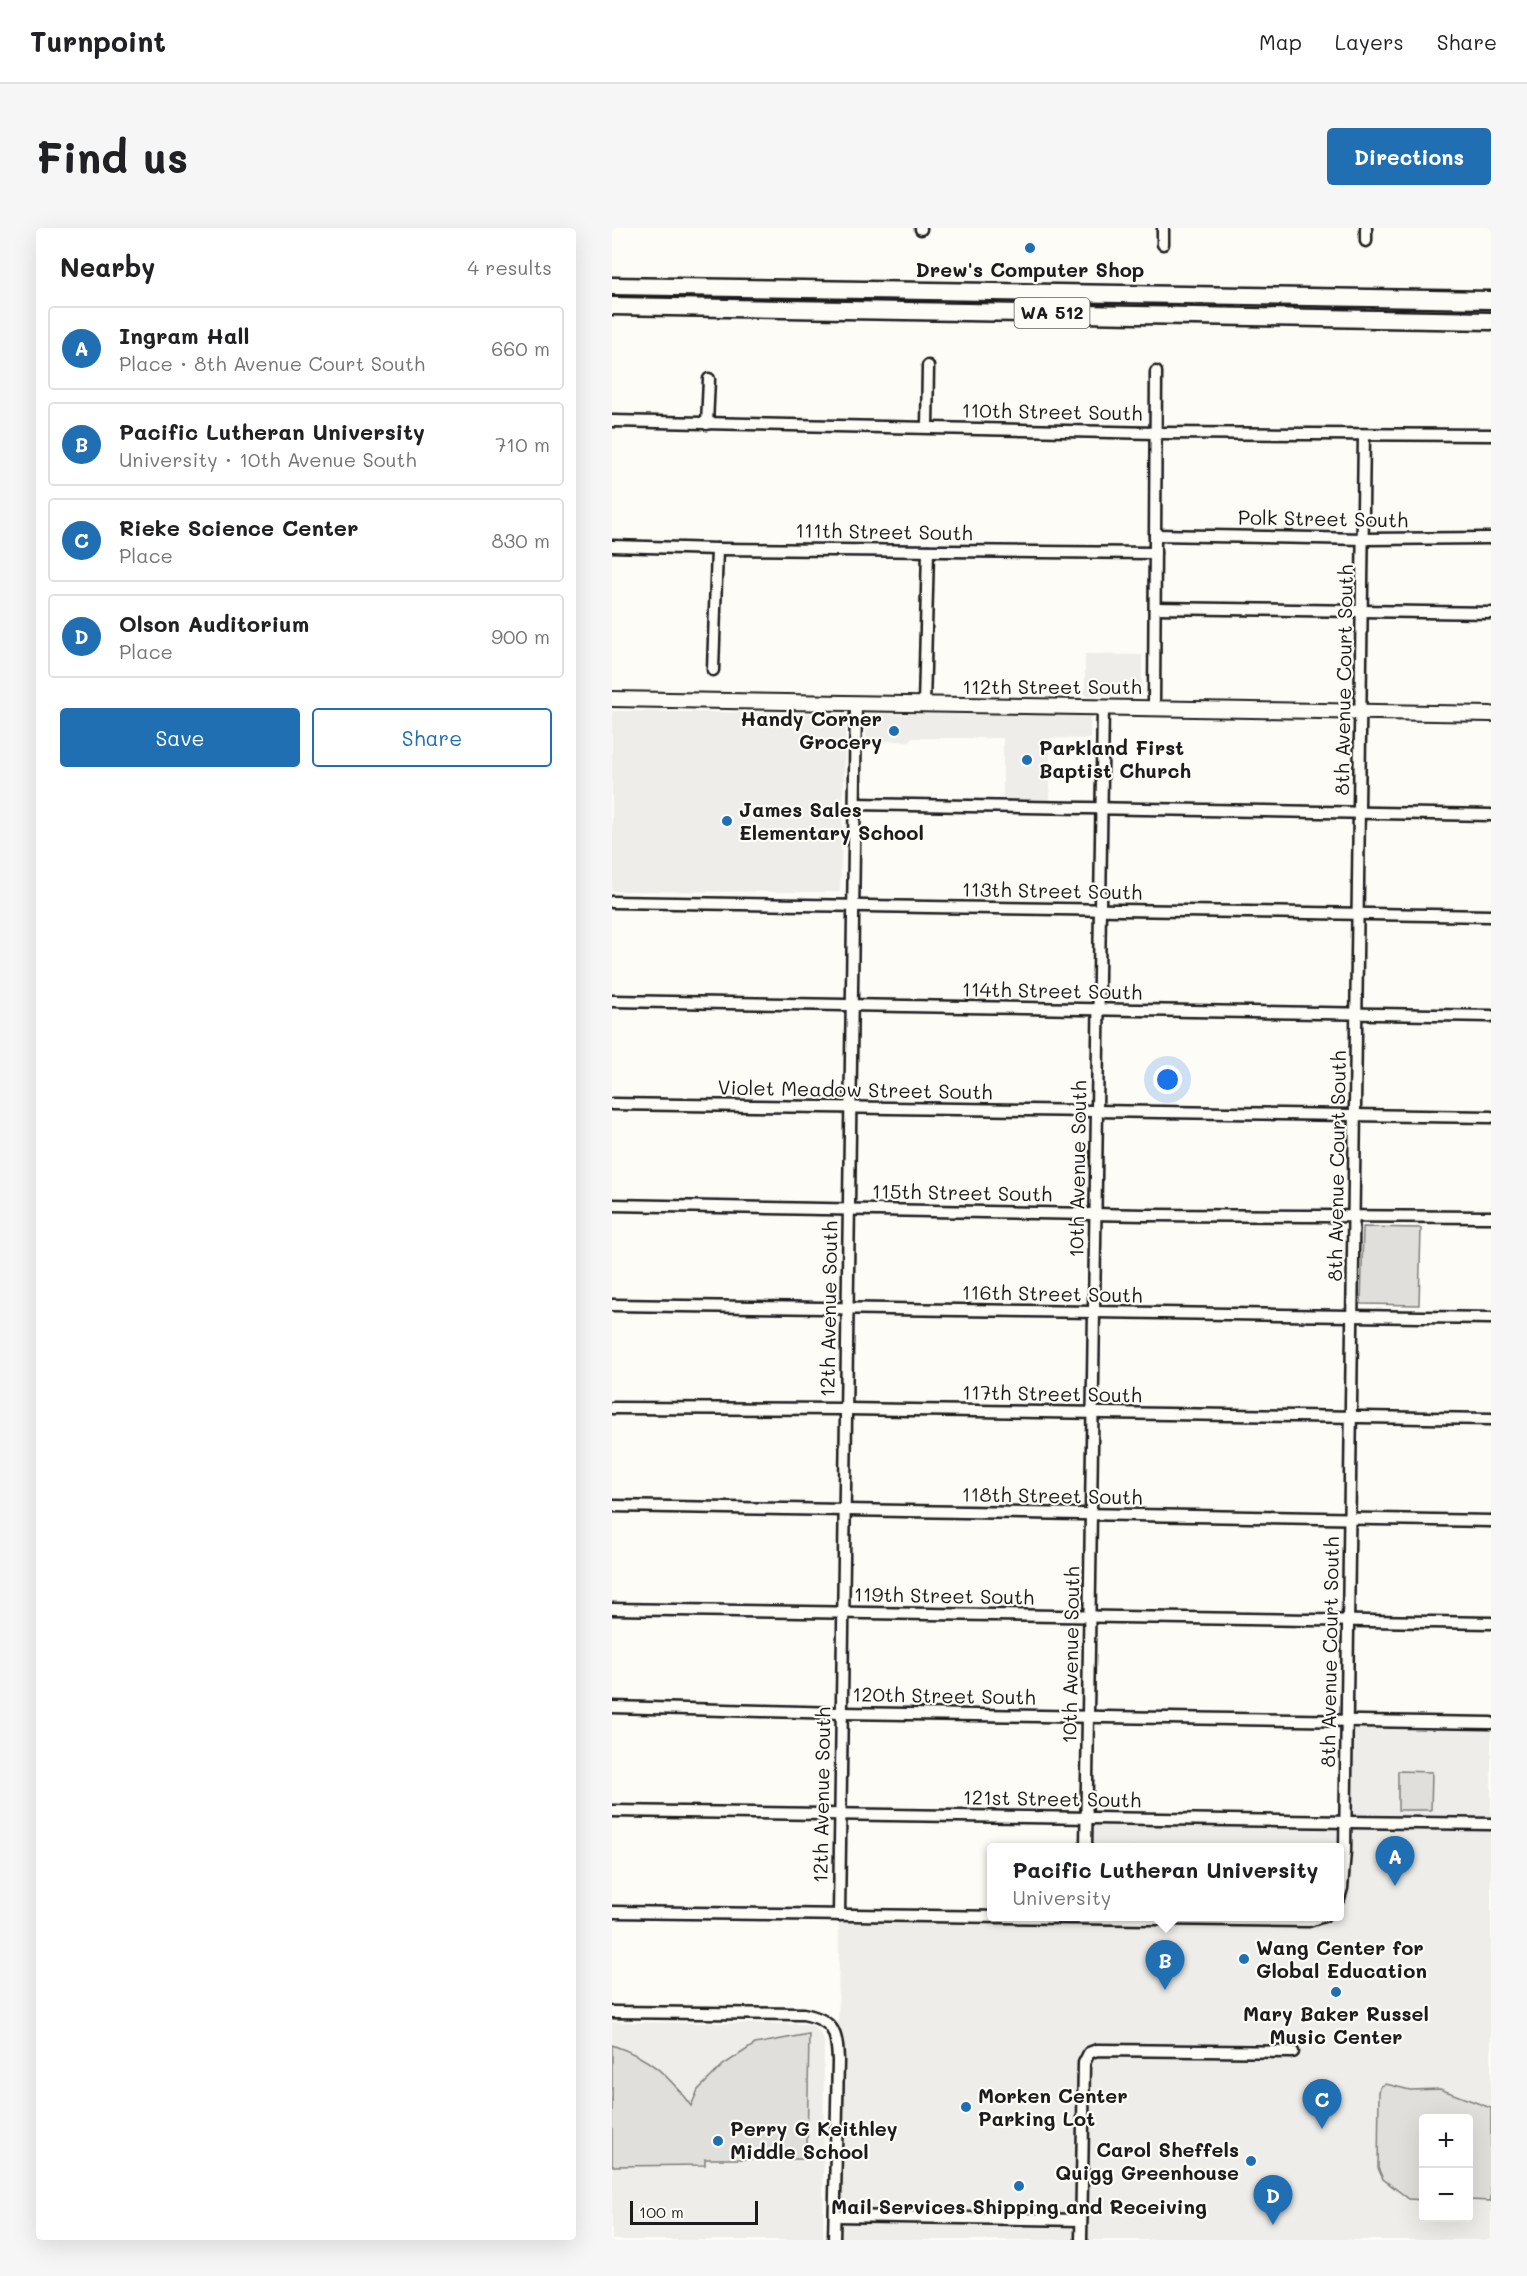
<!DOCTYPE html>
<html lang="en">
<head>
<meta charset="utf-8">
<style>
	:root { --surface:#fff; --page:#f6f6f6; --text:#202124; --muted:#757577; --line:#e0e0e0; --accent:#1f6fb2 }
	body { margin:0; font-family:Mali,sans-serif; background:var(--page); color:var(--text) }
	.controls { position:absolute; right:18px; bottom:18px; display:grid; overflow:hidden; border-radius:6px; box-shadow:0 6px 24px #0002 }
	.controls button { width:54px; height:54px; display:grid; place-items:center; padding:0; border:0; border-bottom:2px solid var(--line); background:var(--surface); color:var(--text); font:30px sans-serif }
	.scale { position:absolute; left:18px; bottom:15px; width:128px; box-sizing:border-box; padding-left:6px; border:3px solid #1c1c1c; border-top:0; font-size:16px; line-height:21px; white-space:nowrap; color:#1c1c1c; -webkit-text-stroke:4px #fdfcf7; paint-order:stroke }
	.you { position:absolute; left:556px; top:852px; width:21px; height:21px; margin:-15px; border:4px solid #fff; border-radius:50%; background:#1a73e8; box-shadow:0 0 0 9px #1a73e833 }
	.badge { display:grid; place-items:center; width:39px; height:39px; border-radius:50%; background:var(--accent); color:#fff; font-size:20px; font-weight:700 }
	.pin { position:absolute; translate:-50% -50px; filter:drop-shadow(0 2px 3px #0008) }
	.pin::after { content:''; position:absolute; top:32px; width:21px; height:18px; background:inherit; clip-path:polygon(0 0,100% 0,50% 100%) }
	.popup { position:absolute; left:375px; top:1615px; width:357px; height:78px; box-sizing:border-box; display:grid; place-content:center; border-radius:6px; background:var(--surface); filter:drop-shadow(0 2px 4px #0005); font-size:20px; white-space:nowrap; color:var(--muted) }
	.popup b { font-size:22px; color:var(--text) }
	.popup::after { content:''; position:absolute; left:50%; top:100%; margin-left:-12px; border:12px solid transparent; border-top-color:var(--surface) }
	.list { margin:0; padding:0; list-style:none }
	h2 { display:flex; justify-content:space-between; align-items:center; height:78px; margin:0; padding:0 24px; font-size:26px }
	h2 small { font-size:20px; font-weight:400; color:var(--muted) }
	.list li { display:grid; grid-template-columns:39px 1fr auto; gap:18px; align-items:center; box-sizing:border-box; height:84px; margin:0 12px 12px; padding:0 12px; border:2px solid var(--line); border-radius:6px }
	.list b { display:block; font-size:22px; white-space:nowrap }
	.list p { margin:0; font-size:20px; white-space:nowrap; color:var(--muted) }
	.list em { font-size:20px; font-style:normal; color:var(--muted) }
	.actions { display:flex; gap:12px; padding:18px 24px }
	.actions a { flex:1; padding:14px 0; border:2px solid var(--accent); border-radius:6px; text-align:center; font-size:21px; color:var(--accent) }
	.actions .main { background:var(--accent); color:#fff }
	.map { position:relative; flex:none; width:879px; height:2012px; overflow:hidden; border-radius:6px }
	header { display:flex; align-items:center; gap:36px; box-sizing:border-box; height:84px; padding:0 30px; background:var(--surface); border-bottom:2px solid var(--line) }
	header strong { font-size:28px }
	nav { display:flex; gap:33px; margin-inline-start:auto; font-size:21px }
	.intro { display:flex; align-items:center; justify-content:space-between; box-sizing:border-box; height:144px; padding:0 36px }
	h1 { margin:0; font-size:42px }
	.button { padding:15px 27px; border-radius:6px; background:var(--accent); color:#fff; font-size:21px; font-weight:700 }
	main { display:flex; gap:36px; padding:0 36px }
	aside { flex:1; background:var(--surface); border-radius:6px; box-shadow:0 6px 24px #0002 }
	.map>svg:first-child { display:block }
	.built { fill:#eeede9; fill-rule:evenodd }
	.green { fill:#e0dfdb; stroke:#7e7e7c; stroke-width:1.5 }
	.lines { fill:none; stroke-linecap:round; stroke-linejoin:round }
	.minor-casing { stroke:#1c1c1c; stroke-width:15 }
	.major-casing { stroke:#1c1c1c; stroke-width:18 }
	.highway-casing { stroke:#1c1c1c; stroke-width:21 }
	.minor { stroke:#fdfcf7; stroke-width:10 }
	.major { stroke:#fdfcf7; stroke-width:14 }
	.highway { stroke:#fdfcf7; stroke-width:16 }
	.poi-dot { fill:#1f6fb2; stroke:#fdfcf7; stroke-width:2 }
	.labels { text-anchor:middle; stroke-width:4.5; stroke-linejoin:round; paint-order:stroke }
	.shield { fill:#fdfcf7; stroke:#605f5e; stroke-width:1.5 }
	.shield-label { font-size:18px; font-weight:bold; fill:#1c1c1c }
	.poi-label { font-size:20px; font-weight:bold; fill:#1c1c1c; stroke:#fdfcf7; text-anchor:start }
	.street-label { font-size:20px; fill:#1c1c1c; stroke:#fdfcf7 }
</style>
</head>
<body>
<header>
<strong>Turnpoint</strong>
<nav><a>Map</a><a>Layers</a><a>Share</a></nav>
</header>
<div class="intro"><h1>Find us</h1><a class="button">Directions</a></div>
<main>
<aside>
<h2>Nearby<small>4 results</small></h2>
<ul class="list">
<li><span class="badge">A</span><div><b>Ingram Hall</b><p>Place · 8th Avenue Court South</p></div><em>660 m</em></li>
<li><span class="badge">B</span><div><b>Pacific Lutheran University</b><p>University · 10th Avenue South</p></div><em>710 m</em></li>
<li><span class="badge">C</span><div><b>Rieke Science Center</b><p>Place</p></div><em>830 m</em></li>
<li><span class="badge">D</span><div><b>Olson Auditorium</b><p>Place</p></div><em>900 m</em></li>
</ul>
<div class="actions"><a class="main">Save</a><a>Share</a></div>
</aside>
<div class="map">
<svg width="879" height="2012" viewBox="0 0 879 2012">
	<rect width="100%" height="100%" fill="#fdfcf7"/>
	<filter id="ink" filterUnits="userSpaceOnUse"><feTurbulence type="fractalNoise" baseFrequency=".0167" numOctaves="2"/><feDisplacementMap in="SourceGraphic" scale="12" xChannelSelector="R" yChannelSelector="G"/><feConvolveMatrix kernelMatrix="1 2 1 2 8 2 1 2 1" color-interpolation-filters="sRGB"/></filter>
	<g filter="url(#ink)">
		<g class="built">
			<polygon points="473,426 530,427 530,468 473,467"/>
			<polygon points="0,483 234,486 228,664 0,663"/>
			<polygon points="254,486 478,487 478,511 438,510 438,573 391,573 391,510 299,510 298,513 254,513"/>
			<path d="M 738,1498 L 879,1500 L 879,2012 L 222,2012 L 226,1833 L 227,1687 L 727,1688 L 727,1620 L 474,1619 L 475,1590 L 733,1594 L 739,1582 ZM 812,1890 L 856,1890 L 856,1990 L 812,1990 Z"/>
			<polygon points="0,1794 192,1796 200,1797 207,1803 212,1813 211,2012 0,2012"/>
		</g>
		<g class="green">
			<polygon points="751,999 809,1000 807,1077 749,1076"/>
			<polygon points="786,1543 820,1544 819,1582 786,1582"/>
			<path d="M 197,1806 L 195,1924 L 190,1931 L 93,1931 L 93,1937 L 0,1938 L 0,1817 C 38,1830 56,1846 79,1878 L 86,1862 L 111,1837 L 143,1816 Z"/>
			<polygon points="774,1856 798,1862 828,1861 879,1880 879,1973 857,1972 856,1890 812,1890 811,1972 797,1971 771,1951 766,1940 767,1864 769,1858"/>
		</g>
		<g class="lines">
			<defs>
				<g id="minor">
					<polyline points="309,0 309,1"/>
					<polyline points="551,0 551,16"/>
					<polyline points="754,0 754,13"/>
					<polyline points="0,193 544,205 879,207"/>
					<polyline points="95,196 97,151"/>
					<polyline points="315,199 316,138"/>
					<polyline points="543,307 752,311 879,310"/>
					<polyline points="0,318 105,321 543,325"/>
					<polyline points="543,380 879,385"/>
					<polyline points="101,442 105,321"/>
					<polyline points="312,477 316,323"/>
					<polyline points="542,479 544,144"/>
					<polyline points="243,576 879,587"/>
					<polyline points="0,674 879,688"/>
					<polyline points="0,773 879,788"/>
					<polyline points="0,876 879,889"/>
					<polyline points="0,977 534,987 879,989"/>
					<polyline points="0,1077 879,1090"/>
					<polyline points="0,1180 234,1181 879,1191"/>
					<polyline points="0,1278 879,1293"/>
					<polyline points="0,1381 879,1395"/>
					<polyline points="0,1479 229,1485 879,1495"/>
					<polyline points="0,1583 879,1596"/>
					<polyline points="474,1620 491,479"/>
					<polyline points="727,1670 730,1660 733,1623 752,207"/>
					<polyline points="0,1684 697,1693 712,1688"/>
					<polyline points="227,1687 244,476"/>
					<path d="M 0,1784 L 191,1786 C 222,1792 225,1804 226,1833 L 222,2012"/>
					<polyline points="223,1988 469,1992"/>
					<polyline points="469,2012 472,1835 477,1825 485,1822 681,1824"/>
				</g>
				<polyline id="major" points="0,471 879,486"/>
				<g id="highway">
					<polyline points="0,58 879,72"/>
					<polyline points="0,78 879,93"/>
				</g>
			</defs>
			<use href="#minor" class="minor-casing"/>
			<use href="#major" class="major-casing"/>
			<use href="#highway" class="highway-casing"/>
			<use href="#minor" class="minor"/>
			<use href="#major" class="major"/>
			<use href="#highway" class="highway"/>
		</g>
	</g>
	<g class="poi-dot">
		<circle cx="418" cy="20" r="6"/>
		<circle cx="282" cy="503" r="6"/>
		<circle cx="415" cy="532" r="6"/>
		<circle cx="115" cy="593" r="6"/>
		<circle cx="632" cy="1731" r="6"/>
		<circle cx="724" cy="1764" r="6"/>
		<circle cx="354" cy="1879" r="6"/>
		<circle cx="106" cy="1913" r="6"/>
		<circle cx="639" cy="1933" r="6"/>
		<circle cx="407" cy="1958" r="6"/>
	</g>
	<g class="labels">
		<rect class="shield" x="402.5" y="70" width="75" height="30" rx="4.5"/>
		<g class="shield-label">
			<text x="440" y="91">WA 512</text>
		</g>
		<g class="poi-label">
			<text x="418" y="49" text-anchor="middle">Drew's Computer Shop</text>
			<text x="270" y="498" text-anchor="end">Handy Corner<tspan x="270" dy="23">Grocery</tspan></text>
			<text x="427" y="527">Parkland First<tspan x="427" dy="23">Baptist Church</tspan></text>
			<text x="127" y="589">James Sales<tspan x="127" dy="23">Elementary School</tspan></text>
			<text x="644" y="1727">Wang Center for<tspan x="644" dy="23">Global Education</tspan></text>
			<text x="724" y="1793" text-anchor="middle">Mary Baker Russel<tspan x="724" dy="23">Music Center</tspan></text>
			<text x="366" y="1875">Morken Center<tspan x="366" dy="23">Parking Lot</tspan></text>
			<text x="118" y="1908">Perry G Keithley<tspan x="118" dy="23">Middle School</tspan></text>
			<text x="627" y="1929" text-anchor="end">Carol Sheffels<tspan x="627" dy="23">Quigg Greenhouse</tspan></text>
			<text x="407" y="1986" text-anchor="middle">Mail Services Shipping and Receiving</text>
		</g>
		<g class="street-label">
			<text transform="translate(440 184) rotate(1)" y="7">110th Street South</text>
			<text transform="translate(711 291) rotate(1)" y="7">Polk Street South</text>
			<text transform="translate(272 304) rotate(1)" y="7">111th Street South</text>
			<text transform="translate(732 452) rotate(-89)" y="7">8th Avenue Court South</text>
			<text x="440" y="466">112th Street South</text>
			<text transform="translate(440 663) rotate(1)" y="7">113th Street South</text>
			<text transform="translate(440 763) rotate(1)" y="7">114th Street South</text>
			<text transform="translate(243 862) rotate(1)" y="7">Violet Meadow Street South</text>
			<text transform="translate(725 938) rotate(-89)" y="7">8th Avenue Court South</text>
			<text transform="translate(466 941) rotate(-89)" y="7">10th Avenue South</text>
			<text transform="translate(350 965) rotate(1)" y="7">115th Street South</text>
			<text transform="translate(440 1066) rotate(1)" y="7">116th Street South</text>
			<text transform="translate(217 1081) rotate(-89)" y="7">12th Avenue South</text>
			<text transform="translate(440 1166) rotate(1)" y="7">117th Street South</text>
			<text transform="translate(440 1268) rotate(1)" y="7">118th Street South</text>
			<text transform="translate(332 1368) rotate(1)" y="7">119th Street South</text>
			<text transform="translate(718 1424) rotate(-89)" y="7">8th Avenue Court South</text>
			<text transform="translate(459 1427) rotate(-89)" y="7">10th Avenue South</text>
			<text transform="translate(332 1468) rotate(1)" y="7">120th Street South</text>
			<text transform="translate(210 1567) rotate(-89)" y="7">12th Avenue South</text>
			<text transform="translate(440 1571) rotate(1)" y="7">121st Street South</text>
		</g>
	</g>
</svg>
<div class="controls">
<button>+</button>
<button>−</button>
</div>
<div class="scale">100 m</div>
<div class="you"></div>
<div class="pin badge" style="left:783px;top:1658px">A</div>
<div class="pin badge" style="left:553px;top:1762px">B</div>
<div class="popup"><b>Pacific Lutheran University</b>University</div>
<div class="pin badge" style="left:710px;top:1901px">C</div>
<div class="pin badge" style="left:661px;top:1997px">D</div>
</div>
</main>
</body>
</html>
